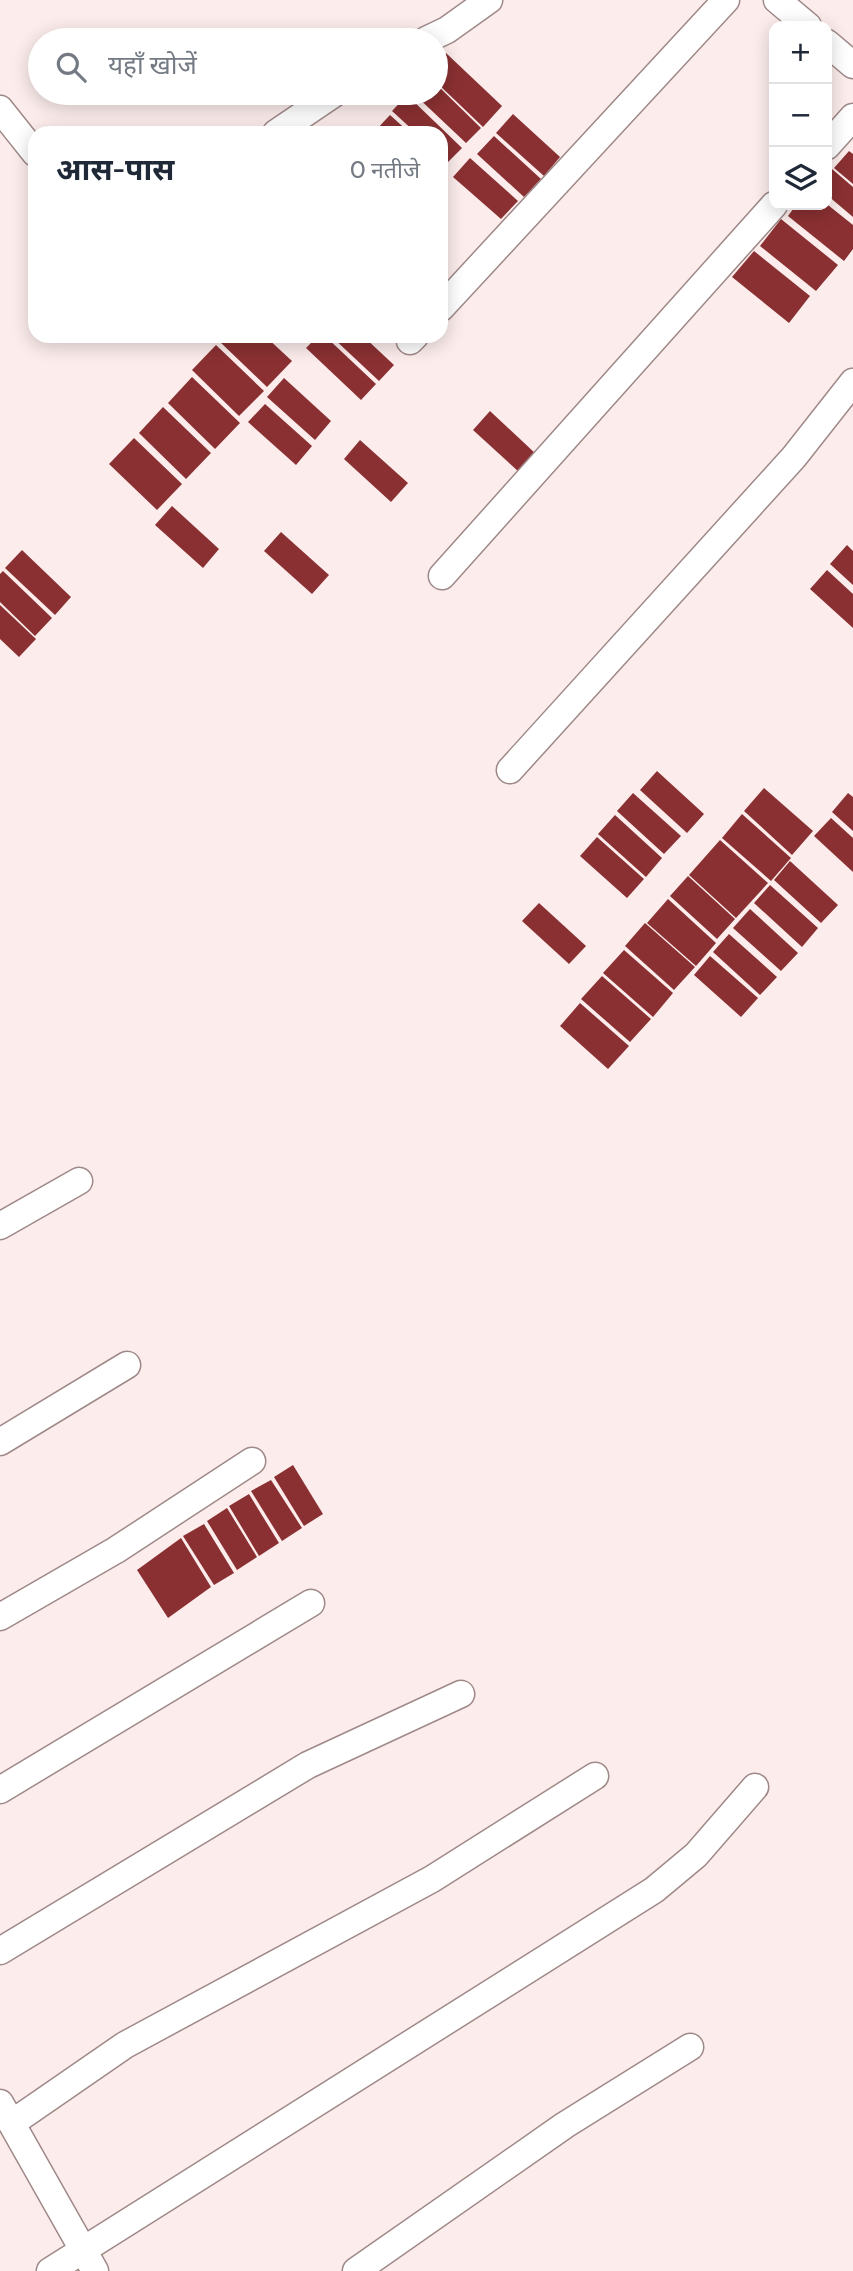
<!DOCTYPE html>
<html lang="hi">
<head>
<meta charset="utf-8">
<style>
	:root { --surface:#fff; --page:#f2f2f3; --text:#1f2937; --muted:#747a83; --line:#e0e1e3 }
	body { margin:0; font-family:Cabin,"Noto Sans Devanagari",sans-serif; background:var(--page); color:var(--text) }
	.controls { position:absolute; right:21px; top:21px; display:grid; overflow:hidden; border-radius:14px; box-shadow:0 4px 18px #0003 }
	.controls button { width:63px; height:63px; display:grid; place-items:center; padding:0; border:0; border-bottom:2px solid var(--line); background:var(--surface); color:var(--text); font:35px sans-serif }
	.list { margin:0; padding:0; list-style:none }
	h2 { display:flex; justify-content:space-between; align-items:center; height:91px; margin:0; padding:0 28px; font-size:30px }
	h2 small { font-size:23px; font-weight:400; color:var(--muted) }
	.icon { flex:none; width:38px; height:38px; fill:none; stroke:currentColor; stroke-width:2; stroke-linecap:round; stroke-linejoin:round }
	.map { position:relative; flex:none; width:853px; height:2271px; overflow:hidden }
	.search { position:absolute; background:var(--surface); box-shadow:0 4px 18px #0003; left:28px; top:28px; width:420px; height:77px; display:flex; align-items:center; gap:18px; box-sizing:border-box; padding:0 24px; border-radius:38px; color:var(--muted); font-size:26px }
	.panel { position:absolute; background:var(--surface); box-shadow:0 4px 18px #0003; left:28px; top:126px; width:420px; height:217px; border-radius:21px }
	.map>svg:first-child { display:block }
	.building { fill:#8a3032 }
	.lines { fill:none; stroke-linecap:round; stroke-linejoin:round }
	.minor-casing { stroke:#9f8988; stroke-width:29 }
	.minor { stroke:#fff; stroke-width:26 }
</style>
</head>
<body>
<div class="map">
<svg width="853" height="2271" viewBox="0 0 853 2271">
	<rect width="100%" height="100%" fill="#fcedec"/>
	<g class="building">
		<polygon points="446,53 502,106 483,127 436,82 436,65"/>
		<polygon points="436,84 481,128 466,143 413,93 436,93"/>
		<polygon points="407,95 462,148 447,163 441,157 441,133 416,133 392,111"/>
		<polygon points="513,114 560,157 544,176 496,133"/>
		<polygon points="390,115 410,133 379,133 376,130"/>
		<polygon points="494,136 541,179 524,197 477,154"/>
		<polygon points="849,151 853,154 853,184 834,168"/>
		<polygon points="470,158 518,201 501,219 453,177"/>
		<polygon points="832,169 853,187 853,217 827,195 827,175"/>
		<polygon points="796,205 828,205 853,225 853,249 844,261 788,216"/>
		<polygon points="781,219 838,265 816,291 760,246"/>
		<polygon points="754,251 810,296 789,323 732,277"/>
		<polygon points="224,336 265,336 292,361 267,387 219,341"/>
		<polygon points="318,336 325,336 376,384 361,400 306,348"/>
		<polygon points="331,336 363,336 394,365 379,381"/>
		<polygon points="216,345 264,391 239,416 192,370"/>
		<polygon points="192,377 240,423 215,449 168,403"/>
		<polygon points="284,378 331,421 315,440 267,397"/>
		<polygon points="265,404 312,446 296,465 248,422"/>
		<polygon points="163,407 211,453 186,479 139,433"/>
		<polygon points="490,411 537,455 520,473 473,430"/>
		<polygon points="134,438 182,484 157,510 109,464"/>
		<polygon points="360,440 408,483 391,502 344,459"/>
		<polygon points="172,506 219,549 203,568 155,525"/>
		<polygon points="281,532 329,575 312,594 264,551"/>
		<polygon points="847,545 853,551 853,585 830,564"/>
		<polygon points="22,550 71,597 55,615 5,568"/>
		<polygon points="827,570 853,594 853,628 810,589"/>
		<polygon points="3,571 52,618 35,636 0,602 0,574"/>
		<polygon points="0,605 36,639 19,657 0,639"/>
		<polygon points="657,771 704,814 687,833 640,790"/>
		<polygon points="764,788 813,831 792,855 744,811"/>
		<polygon points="633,793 681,836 664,854 617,811"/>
		<polygon points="848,793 853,797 853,831 832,812"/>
		<polygon points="742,814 791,858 771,881 722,838"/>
		<polygon points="615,815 662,858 646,877 598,834"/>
		<polygon points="831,818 853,838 853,872 814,836"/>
		<polygon points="597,837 644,879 627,898 580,856"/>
		<polygon points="720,840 768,883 736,918 689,875"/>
		<polygon points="790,861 838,905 821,923 774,880"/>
		<polygon points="688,876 735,919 717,939 670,896"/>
		<polygon points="770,885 818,928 802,947 754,903"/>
		<polygon points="668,899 716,943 696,966 647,923"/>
		<polygon points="539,903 586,946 569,964 522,921"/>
		<polygon points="750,909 798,953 781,971 733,928"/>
		<polygon points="645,923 695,967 674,990 625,946"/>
		<polygon points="729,934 777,977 760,995 713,952"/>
		<polygon points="624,950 673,993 653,1017 603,973"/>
		<polygon points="710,956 758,998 741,1017 694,975"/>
		<polygon points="602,976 651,1019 630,1042 581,999"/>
		<polygon points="580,1003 629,1046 608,1069 560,1026"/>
		<polygon points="293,1465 323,1514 304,1526 274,1477"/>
		<polygon points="271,1480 302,1528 282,1541 251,1491"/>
		<polygon points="249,1494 279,1543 259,1556 229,1506"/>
		<polygon points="227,1508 257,1557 237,1570 207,1521"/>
		<polygon points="204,1524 234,1573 214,1585 183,1536"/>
		<polygon points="181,1538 211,1587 168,1618 137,1570"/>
	</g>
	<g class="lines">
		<defs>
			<g id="minor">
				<polyline points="777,0 808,26"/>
				<polyline points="426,40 447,30 489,0"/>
				<polyline points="827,43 853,65"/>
				<polyline points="0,109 35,153"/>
				<polyline points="276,133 335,93"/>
				<polyline points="827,146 853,117"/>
				<polyline points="441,308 726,0"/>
				<polyline points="410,341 415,336"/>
				<polyline points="442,576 774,205"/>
				<polyline points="510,770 794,457 853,382"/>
				<polyline points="0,1226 79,1181"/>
				<polyline points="0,1442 127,1365"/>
				<polyline points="0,1617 116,1550 252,1461"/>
				<polyline points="0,1790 311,1603"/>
				<polyline points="0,1951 308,1765 461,1694"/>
				<polyline points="0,2103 95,2271"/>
				<polyline points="12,2123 125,2045 432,1879 595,1776"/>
				<polyline points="50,2271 654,1890 696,1855 755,1787"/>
				<polyline points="356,2271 565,2125 690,2047"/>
			</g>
		</defs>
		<use href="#minor" class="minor-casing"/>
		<use href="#minor" class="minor"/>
	</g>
</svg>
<div class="controls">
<button>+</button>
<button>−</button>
<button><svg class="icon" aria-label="layers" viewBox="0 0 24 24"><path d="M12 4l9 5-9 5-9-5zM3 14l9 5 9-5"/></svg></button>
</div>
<div class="search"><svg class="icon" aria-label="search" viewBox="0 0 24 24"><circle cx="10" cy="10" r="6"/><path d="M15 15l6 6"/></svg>यहाँ खोजें</div>
<section class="panel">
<h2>आस-पास<small>0 नतीजे</small></h2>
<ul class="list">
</ul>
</section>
</div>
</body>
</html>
